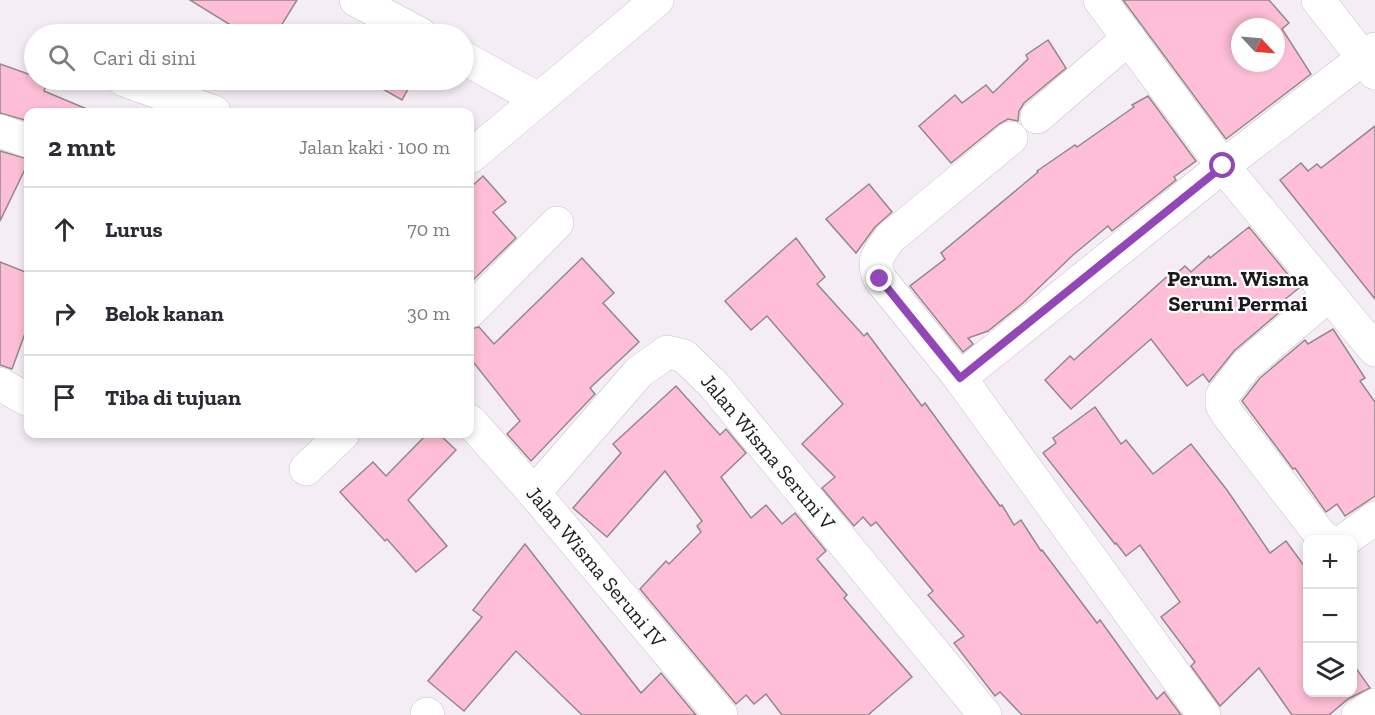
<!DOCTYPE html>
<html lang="id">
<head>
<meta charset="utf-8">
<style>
	:root { --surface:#fff; --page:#f7f7f7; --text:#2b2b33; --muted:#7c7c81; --line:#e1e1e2 }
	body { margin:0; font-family:"Zilla Slab",serif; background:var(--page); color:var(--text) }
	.controls { position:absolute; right:18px; bottom:18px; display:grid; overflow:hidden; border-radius:12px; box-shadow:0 3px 9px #0003 }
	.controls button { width:54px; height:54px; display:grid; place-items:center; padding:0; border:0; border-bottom:2px solid var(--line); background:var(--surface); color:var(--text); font:30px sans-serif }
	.compass { position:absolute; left:1231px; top:18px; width:54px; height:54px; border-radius:50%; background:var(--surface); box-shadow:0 3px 9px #0003; rotate:116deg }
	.stop { position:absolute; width:18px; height:18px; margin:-14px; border:4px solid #9247b9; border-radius:50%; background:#fff }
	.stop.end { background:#9247b9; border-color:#fff; box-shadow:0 2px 6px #0008 }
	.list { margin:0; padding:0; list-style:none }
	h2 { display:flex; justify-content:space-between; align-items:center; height:78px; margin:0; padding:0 24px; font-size:26px }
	h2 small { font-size:20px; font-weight:400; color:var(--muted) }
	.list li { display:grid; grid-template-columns:39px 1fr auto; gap:18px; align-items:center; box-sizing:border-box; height:84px; padding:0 24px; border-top:2px solid var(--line) }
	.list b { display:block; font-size:22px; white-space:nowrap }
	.list em { font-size:20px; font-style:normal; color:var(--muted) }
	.icon { flex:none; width:33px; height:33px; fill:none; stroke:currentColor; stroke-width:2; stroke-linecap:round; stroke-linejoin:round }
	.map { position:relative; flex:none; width:1375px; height:715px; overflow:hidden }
	.search { position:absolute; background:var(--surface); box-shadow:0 3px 9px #0003; left:24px; top:24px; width:450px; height:66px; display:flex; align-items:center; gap:15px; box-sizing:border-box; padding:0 21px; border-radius:33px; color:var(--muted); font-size:22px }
	.panel { position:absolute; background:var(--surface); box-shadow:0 3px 9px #0003; left:24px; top:108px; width:450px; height:330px; border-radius:12px }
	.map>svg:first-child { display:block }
	.building { fill:#fdbed6; stroke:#93888c; stroke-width:1.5; fill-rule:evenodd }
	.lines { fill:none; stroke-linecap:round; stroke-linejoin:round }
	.minor-casing { stroke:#c9c2ca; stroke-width:34 }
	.minor { stroke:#fff; stroke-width:33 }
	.route { stroke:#9247b9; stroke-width:8 }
	.labels { text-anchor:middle; stroke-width:4.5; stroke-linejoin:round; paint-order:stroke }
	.street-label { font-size:21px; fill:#1b191c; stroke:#fff }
	.neighbourhood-label { font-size:22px; font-weight:bold; fill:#1b191c; stroke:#fff }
</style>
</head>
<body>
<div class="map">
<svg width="1375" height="715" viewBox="0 0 1375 715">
	<rect width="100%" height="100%" fill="#f5edf5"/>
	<g class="building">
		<polygon points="190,0 297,0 276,34 245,34"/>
		<path d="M 1123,0 L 1269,0 L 1289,23 L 1282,29 L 1311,74 L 1226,139 ZM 1240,27 L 1276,27 L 1276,63 L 1240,63 Z"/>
		<polygon points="1048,40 1066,68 1024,103 1019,111 1018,121 1008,119 999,124 951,163 919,126 955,95 962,103 986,85 993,93 1028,59 1026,55"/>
		<polygon points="0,64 34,76 34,80 47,81 44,91 94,112 28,112 28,121 0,113"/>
		<polygon points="367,80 413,80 402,100"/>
		<polygon points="1148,96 1196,161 1174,177 1176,180 1112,231 1108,226 1073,255 1023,303 988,331 968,338 973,344 963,352 910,286 945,259 941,253 1038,172 1037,171 1075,145 1077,147 1134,107 1132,105"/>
		<polygon points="1375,126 1375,299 1280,180 1301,163 1308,171 1317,164 1321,168"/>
		<polygon points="0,151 28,159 28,163 0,221"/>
		<polygon points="483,176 506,202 493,212 516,238 470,283 470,185 471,187"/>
		<polygon points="869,184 892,212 875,227 856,253 826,219"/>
		<polygon points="1249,227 1299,288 1278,305 1282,310 1234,351 1209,382 1203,374 1187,386 1151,339 1071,409 1045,380 1070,356 1074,360 1172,272 1175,275 1185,266 1191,272 1209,256 1210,258"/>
		<polygon points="796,238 825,277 817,284 864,336 867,333 922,406 925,403 1000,506 1002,505 1014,525 1021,520 1041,551 1042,550 1097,623 1100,620 1157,699 1164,692 1181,715 1022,715 1000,692 995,696 954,643 964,636 928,595 933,591 876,522 871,526 863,517 854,526 822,488 835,477 802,444 843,404 767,316 751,330 725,301"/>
		<polygon points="582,258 614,293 603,303 639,342 590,388 595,394 531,461 507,434 520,421 470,358 470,329 479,327 494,344"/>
		<polygon points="0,262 28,273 28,325 12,369 0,365"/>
		<polygon points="1333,329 1365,378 1360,381 1375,402 1375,496 1345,516 1337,504 1326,512 1295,468 1293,469 1242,401 1260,378 1305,340 1308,344"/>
		<polygon points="676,386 720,435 726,429 746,453 721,477 751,518 766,505 782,524 795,513 826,551 817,559 847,595 844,598 912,677 868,715 782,715 766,694 754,704 746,695 736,704 640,589 666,561 669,564 701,532 697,526 702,521 665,471 607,537 573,508 621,453 613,444"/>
		<polygon points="1095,407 1121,444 1126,440 1153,474 1191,444 1227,490 1270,553 1286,541 1308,571 1308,693 1353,693 1353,664 1370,688 1348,699 1329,715 1292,715 1259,668 1220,706 1191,666 1195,662 1161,617 1180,602 1140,545 1126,556 1116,543 1115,544 1043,453 1056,443 1053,438"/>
		<polygon points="427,434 439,434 456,450 408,500 447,546 416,572 387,539 385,541 340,492 373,462 386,476"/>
		<polygon points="525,544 641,693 661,673 696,715 582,715 516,651 464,711 428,681 482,617 473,610"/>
	</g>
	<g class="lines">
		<defs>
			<g id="minor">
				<polyline points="356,0 420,34"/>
				<polyline points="1100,0 1223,166 1375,350"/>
				<polyline points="1318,0 1375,73"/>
				<polyline points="464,58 538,99"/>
				<polyline points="124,80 214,112"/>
				<polyline points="1037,117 1129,38"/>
				<polyline points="0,131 28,141"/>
				<path d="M 1011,138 L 890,238 C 879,254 871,259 880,279 L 960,378 L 1204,715"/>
				<polyline points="470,157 657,0"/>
				<polyline points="470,311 557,223"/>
				<polyline points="960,378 1223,166 1375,49"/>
				<polyline points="0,384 28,400"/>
				<polyline points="470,421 534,493 721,715"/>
				<polyline points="306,469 343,434"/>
				<polyline points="534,493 639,372 667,352 684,356 714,385 985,715"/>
				<polyline points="1327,540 1322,537 1228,415 1222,405 1222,396 1246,365 1329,295"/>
				<polyline points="1345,540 1375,518"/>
				<polyline points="427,714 428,715"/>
				<polyline points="1358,715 1375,705"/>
			</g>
		</defs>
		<use href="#minor" class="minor-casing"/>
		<use href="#minor" class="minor"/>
	</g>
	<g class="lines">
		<polyline class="route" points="880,279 960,378 1223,166"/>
	</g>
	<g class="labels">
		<g class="street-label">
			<text transform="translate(768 452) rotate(50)" y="7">Jalan Wisma Seruni V</text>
			<text transform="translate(596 567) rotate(50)" y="7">Jalan Wisma Seruni IV</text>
		</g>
		<g class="neighbourhood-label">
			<text x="1238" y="286">Perum. Wisma<tspan x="1238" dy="25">Seruni Permai</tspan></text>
		</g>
	</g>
</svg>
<div class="controls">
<button>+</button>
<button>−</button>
<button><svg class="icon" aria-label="layers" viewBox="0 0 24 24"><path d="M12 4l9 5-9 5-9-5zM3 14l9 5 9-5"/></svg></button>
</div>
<svg class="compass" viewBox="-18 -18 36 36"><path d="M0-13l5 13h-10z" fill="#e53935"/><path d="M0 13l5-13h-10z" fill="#7c7c81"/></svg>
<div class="stop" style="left:1223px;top:166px"></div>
<div class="stop end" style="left:880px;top:279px"></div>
<div class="search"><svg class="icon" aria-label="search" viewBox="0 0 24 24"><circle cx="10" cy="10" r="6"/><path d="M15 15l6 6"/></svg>Cari di sini</div>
<section class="panel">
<h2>2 mnt<small>Jalan kaki · 100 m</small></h2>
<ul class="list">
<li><svg class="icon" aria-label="ahead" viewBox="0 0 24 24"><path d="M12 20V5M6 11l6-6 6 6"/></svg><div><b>Lurus</b></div><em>70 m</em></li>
<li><svg class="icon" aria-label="right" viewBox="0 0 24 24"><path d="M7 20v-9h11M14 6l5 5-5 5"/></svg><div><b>Belok kanan</b></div><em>30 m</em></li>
<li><svg class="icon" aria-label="arrive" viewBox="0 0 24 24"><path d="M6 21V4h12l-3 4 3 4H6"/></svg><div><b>Tiba di tujuan</b></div></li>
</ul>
</section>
</div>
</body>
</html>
